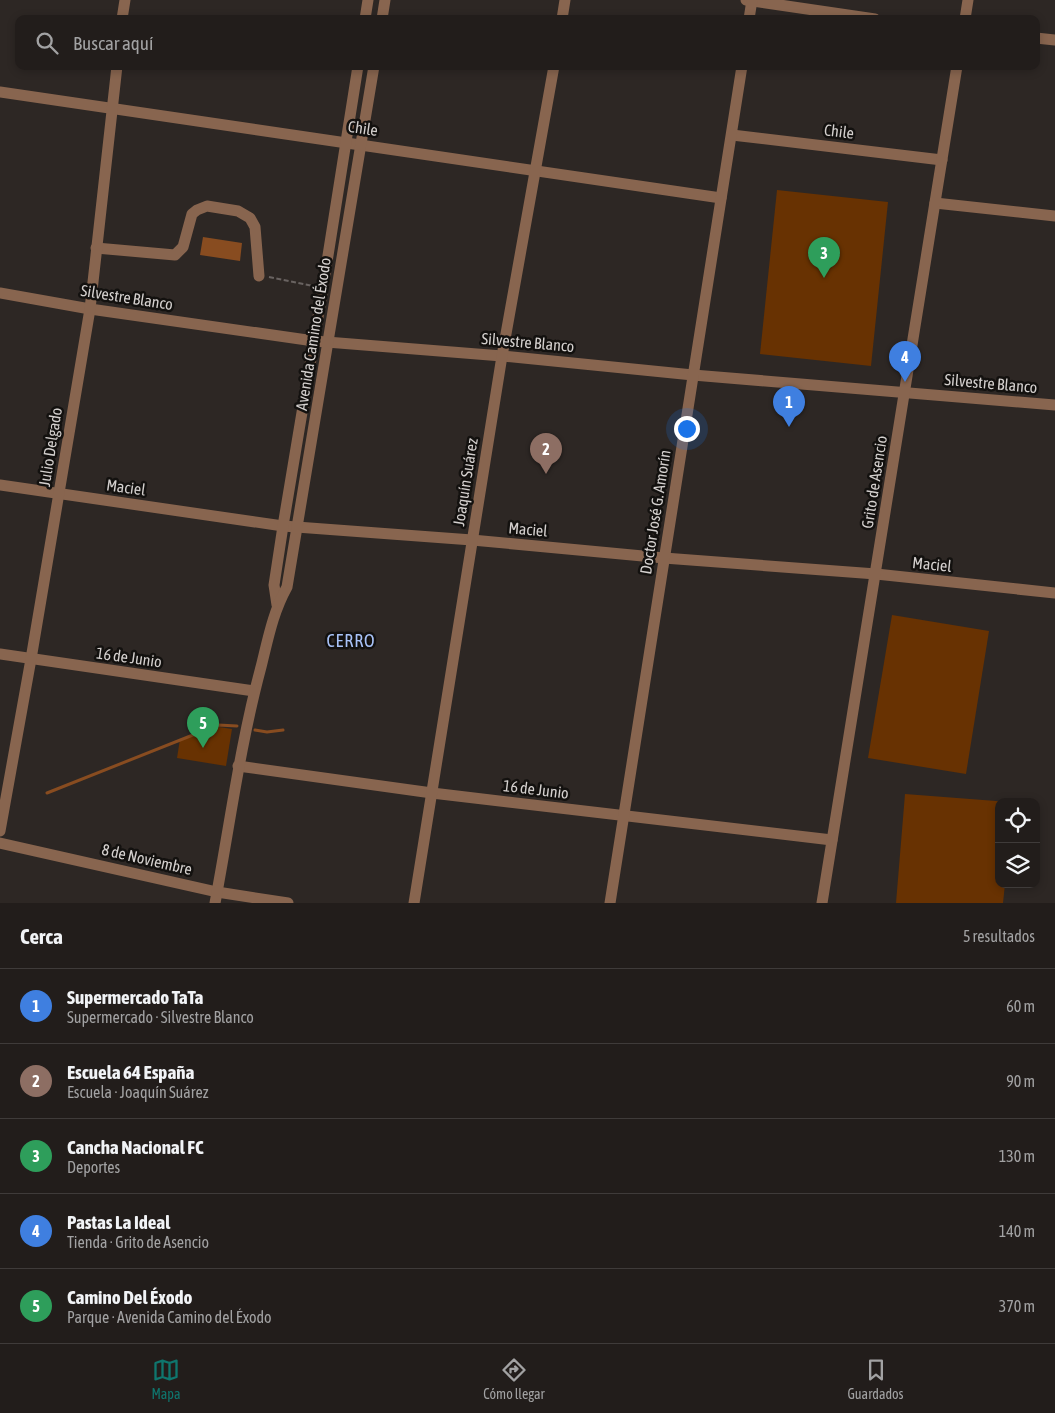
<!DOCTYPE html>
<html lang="es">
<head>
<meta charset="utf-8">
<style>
	:root { --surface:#221d1b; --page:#2a2624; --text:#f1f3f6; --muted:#a2a2a3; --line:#3f3b3a; --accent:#0f766e }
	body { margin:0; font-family:"Asap Condensed",sans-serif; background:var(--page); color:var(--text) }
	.controls { position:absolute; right:15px; bottom:15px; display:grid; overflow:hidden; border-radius:10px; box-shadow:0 2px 8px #0003 }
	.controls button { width:45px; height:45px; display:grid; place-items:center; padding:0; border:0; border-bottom:1px solid var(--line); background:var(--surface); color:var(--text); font:25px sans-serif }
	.you { position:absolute; left:686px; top:428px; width:18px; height:18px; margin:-12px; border:4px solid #fff; border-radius:50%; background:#1a73e8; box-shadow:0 0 0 8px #1a73e833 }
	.badge { display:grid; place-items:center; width:32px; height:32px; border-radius:50%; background:var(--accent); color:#fff; font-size:16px; font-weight:700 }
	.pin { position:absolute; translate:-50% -41px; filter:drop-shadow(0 1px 2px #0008) }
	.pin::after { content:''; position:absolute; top:26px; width:18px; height:15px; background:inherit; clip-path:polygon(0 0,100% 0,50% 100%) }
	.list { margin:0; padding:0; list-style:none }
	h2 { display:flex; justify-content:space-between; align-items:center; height:65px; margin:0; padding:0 20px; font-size:21px }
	h2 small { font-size:16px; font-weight:400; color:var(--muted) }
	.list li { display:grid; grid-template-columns:32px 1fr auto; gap:15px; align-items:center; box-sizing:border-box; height:75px; padding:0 20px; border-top:1px solid var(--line) }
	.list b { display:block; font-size:19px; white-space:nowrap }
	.list p { margin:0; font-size:16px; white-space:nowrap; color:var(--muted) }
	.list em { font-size:16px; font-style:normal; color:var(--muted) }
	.icon { flex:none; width:28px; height:28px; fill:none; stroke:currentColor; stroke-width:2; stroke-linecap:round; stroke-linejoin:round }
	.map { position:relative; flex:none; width:1055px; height:903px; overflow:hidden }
	.search { position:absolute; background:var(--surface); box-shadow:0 2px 8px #0003; left:15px; right:15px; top:15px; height:55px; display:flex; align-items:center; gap:12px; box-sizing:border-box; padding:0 18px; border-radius:10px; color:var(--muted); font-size:19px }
	.sheet { height:440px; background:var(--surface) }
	nav { display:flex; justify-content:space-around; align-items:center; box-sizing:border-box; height:70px; border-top:1px solid var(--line); background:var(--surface); font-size:14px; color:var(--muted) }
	nav a { display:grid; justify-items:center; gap:2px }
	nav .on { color:var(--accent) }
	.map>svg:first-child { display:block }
	.green { fill:#683202 }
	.water { fill:#884c20 }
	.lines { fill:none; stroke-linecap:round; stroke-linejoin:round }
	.stream { stroke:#884c20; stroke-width:3 }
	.path { stroke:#696361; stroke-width:2; stroke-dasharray:5 2.5; stroke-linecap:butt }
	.minor { stroke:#88654f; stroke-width:11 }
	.labels { text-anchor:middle; stroke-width:5; stroke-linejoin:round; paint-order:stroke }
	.street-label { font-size:16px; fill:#d4d0ce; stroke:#13110f }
	.neighbourhood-label { font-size:18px; letter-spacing:1px; fill:#a8c2f7; stroke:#13110f }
</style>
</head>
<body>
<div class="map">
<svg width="1055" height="903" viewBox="0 0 1055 903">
	<rect width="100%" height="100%" fill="#2d2724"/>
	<g class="green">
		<polygon points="777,190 888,202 871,366 760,354"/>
		<polygon points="892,615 989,631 966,774 868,758"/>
		<polygon points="219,727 232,729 226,766 177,758 180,739"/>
		<polygon points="905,794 1009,802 999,802 999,884 1005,884 1003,903 896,903"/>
	</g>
	<polygon class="water" points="203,237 242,243 240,261 200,255"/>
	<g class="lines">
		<g class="stream">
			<polyline points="255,730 267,732 283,730"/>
			<polyline points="47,793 218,725 237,726"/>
		</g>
		<polyline class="path" points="269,277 313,286"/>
		<g class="minor">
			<polyline points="746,0 875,19"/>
			<polyline points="122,19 125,0"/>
			<polyline points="365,19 368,0"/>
			<polyline points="382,19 385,0"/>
			<polyline points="562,19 565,0"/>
			<polyline points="749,19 752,0"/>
			<polyline points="965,19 968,0"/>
			<polyline points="1036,38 1055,40"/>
			<polyline points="0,92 721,198"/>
			<polyline points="732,135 942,160"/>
			<polyline points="935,203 1055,216"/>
			<polyline points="96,248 175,255 183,247 192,214 197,210 207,206 238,211 250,218 255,227 259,276"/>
			<polyline points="0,293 90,309 314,341 502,356 693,375 1055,405"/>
			<polyline points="0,485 283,526 472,540 664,558 876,574 1055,593"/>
			<polyline points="277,605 274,585 283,526 323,287 358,66"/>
			<polyline points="0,654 254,691"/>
			<polyline points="238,766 432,793 832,840"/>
			<polyline points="0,831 31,659 90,309 117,66"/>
			<polyline points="0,843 217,892 288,903"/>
			<path d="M 215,903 C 230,824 240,745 261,667 C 268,639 273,612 287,587 L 374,66"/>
			<polyline points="414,903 502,356 554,66"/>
			<polyline points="610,903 742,66"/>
			<polyline points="822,903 957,66"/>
		</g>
	</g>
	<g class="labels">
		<g class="street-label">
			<text transform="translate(363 128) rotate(8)" y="6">Chile</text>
			<text transform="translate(839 131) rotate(7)" y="6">Chile</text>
			<text transform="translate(127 297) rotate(9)" y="6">Silvestre Blanco</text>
			<text transform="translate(313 334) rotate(-81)" y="6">Avenida Camino del Éxodo</text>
			<text transform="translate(528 342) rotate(5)" y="6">Silvestre Blanco</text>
			<text transform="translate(991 383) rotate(5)" y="6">Silvestre Blanco</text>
			<text transform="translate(50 447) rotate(-81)" y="6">Julio Delgado</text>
			<text transform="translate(465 482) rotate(-81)" y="6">Joaquín Suárez</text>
			<text transform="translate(874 482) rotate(-81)" y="6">Grito de Asencio</text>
			<text transform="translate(126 487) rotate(8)" y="6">Maciel</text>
			<text transform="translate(655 512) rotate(-81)" y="6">Doctor José G. Amorín</text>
			<text transform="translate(528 529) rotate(5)" y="6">Maciel</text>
			<text transform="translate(932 564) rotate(6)" y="6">Maciel</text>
			<text transform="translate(129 657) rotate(8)" y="6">16 de Junio</text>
			<text transform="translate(536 789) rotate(7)" y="6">16 de Junio</text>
			<text transform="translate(147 859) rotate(13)" y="6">8 de Noviembre</text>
		</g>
		<g class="neighbourhood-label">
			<text x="351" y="647">CERRO</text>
		</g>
	</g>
</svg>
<div class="controls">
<button><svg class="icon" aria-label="locate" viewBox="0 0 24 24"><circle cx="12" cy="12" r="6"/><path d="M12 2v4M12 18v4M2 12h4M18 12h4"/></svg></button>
<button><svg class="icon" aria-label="layers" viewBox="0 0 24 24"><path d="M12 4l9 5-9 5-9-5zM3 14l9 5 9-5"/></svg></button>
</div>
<div class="you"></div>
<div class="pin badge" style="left:789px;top:427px;background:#3f7fe0">1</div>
<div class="pin badge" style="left:546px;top:474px;background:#8d6e63">2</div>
<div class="pin badge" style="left:824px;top:278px;background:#2e9e5b">3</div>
<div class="pin badge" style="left:905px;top:382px;background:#3f7fe0">4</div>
<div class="pin badge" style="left:203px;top:748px;background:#2e9e5b">5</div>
<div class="search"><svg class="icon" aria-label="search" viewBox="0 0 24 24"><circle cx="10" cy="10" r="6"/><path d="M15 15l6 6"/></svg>Buscar aquí</div>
</div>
<section class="sheet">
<h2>Cerca<small>5 resultados</small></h2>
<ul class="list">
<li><span class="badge" style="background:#3f7fe0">1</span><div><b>Supermercado TaTa</b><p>Supermercado · Silvestre Blanco</p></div><em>60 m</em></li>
<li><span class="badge" style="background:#8d6e63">2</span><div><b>Escuela 64 España</b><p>Escuela · Joaquín Suárez</p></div><em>90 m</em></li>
<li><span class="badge" style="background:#2e9e5b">3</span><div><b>Cancha Nacional FC</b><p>Deportes</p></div><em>130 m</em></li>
<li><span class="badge" style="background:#3f7fe0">4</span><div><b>Pastas La Ideal</b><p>Tienda · Grito de Asencio</p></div><em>140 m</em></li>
<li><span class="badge" style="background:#2e9e5b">5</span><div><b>Camino Del Éxodo</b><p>Parque · Avenida Camino del Éxodo</p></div><em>370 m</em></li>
</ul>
</section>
<nav>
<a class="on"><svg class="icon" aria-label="map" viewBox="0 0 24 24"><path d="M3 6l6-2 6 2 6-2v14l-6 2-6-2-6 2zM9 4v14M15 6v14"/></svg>Mapa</a>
<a><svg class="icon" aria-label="directions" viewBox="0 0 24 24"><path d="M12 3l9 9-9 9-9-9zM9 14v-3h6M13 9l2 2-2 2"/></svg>Cómo llegar</a>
<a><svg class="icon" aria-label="saved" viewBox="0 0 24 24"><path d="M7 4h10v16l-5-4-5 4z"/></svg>Guardados</a>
</nav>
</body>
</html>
